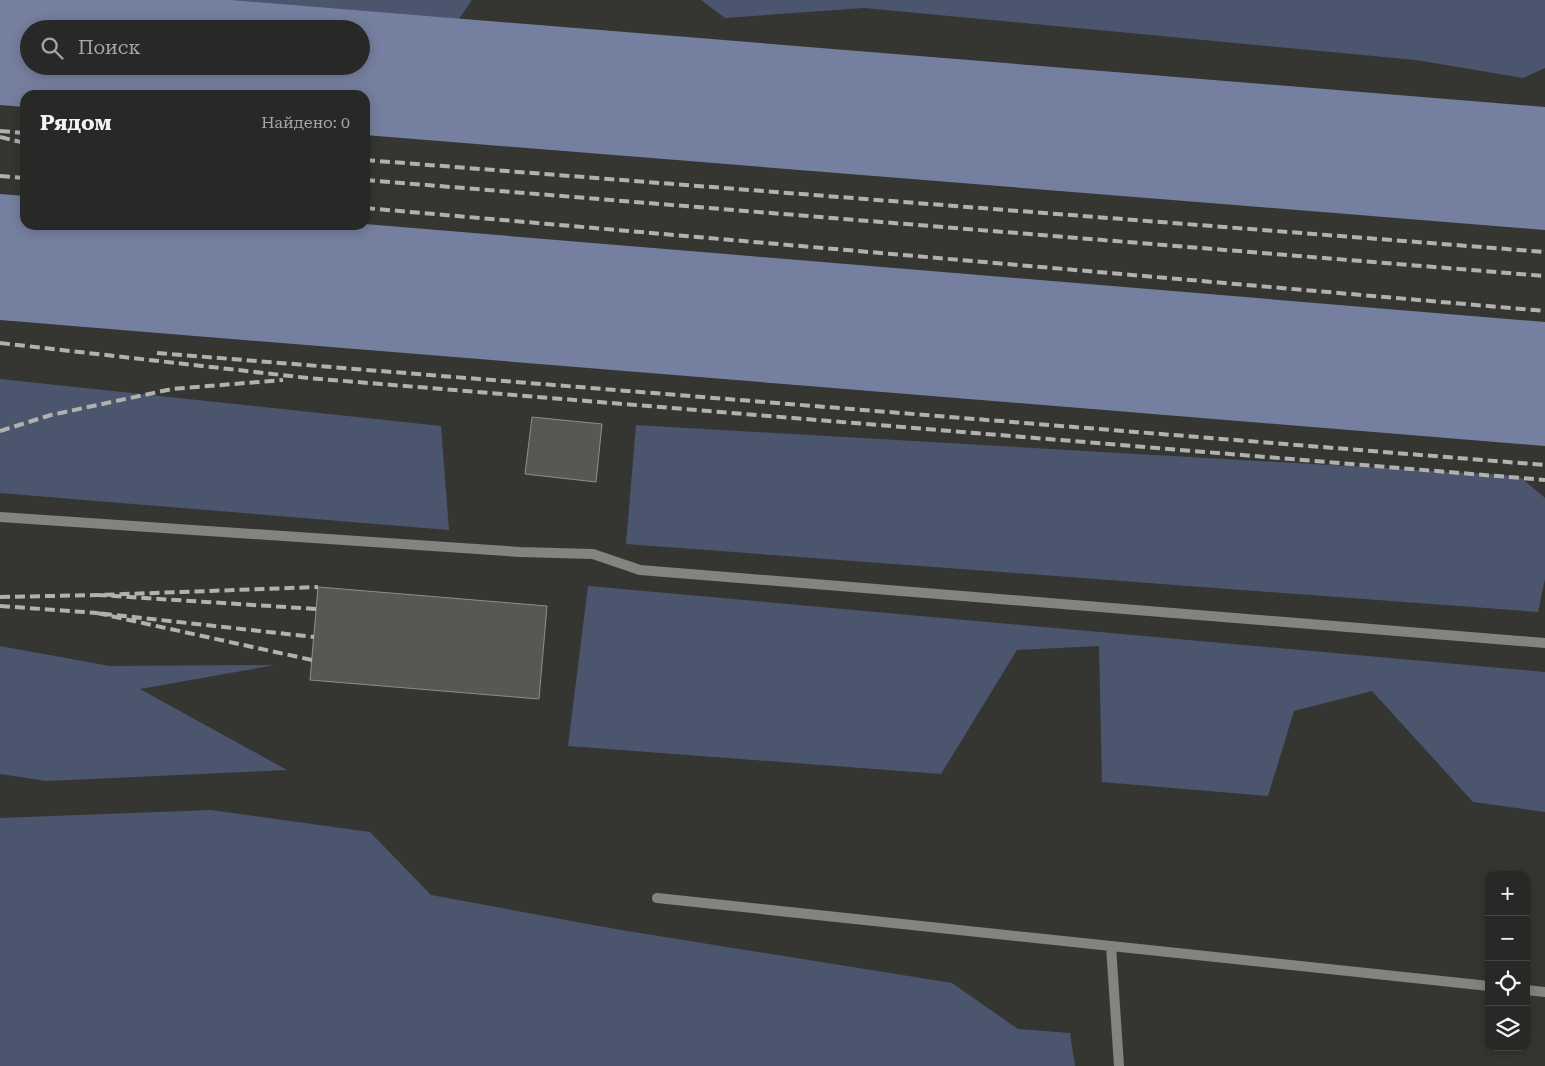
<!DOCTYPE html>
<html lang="ru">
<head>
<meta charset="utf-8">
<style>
	:root { --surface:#282826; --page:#30302e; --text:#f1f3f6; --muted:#a5a6a7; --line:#444443 }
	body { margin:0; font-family:"Roboto Serif",serif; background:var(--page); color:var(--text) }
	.controls { position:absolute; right:15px; bottom:15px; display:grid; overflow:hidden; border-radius:10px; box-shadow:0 2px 12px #0003 }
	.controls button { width:45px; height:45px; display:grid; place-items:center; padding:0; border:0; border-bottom:1px solid var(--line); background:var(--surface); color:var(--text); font:25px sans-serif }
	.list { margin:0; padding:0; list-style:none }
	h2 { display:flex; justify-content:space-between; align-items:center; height:65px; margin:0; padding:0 20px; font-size:21px }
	h2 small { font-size:16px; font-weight:400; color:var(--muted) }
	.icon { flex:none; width:28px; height:28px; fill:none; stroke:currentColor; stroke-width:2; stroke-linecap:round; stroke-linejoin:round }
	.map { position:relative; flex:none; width:1545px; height:1066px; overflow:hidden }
	.search { position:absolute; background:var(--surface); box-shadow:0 2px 12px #0003; left:20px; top:20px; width:350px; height:55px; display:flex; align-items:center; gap:12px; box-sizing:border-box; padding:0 18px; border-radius:28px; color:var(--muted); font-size:19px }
	.panel { position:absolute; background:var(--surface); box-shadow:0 2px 12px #0003; left:20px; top:90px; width:350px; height:140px; border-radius:15px }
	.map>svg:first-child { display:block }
	.green { fill:#4c556e }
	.water { fill:#7580a0; fill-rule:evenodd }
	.building { fill:#575753; stroke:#8e8e8a }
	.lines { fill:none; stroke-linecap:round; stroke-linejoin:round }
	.lane { stroke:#838382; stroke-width:10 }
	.rail { stroke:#b1b1af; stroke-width:4; stroke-dasharray:10 5; stroke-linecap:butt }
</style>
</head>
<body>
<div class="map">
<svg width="1545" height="1066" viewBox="0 0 1545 1066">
	<rect width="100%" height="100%" fill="#353532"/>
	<g class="green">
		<polygon points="232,0 472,0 459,19"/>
		<polygon points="701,0 1545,0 1545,68 1523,78 1416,60 864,8 725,18"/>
		<polygon points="0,379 441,426 449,530 0,493"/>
		<polygon points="636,425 1519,476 1545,498 1545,579 1538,612 626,544"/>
		<polygon points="588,586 1545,672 1545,812 1473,802 1372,691 1294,711 1268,796 1102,782 1099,646 1017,650 941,774 568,746"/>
		<polygon points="0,646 110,666 275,665 140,689 287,770 47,781 0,774"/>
		<polygon points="211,810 370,832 431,895 615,929 952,983 1018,1029 1070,1033 1075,1066 0,1066 0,818"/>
	</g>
	<g class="water">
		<path d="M 0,0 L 232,0 L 1545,107 L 1545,230 L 365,135 L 365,95 L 25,95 L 25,107 L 0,105 ZM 29,29 L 361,29 L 361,66 L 29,66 Z"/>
		<polygon points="0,194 25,196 25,225 365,224 1545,322 1545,446 0,320"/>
	</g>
	<g class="building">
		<polygon points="532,417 602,424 596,482 525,474"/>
		<polygon points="318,587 547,606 539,699 310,680"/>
	</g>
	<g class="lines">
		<g class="lane">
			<polyline points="0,517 520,552 593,554 640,570 1545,643"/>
			<polyline points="657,898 1111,946 1119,1066"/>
			<polyline points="1111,946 1489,986"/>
			<polyline points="1526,990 1545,992"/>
		</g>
		<g class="rail">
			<polyline points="0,131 25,133"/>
			<polyline points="0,137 25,143"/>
			<polyline points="365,160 1545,252"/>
			<polyline points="0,176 25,178"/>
			<polyline points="365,180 1545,276"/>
			<polyline points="365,208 1545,311"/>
			<polyline points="0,343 308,378 1545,480"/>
			<polyline points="157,353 1545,465"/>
			<polyline points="0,431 51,415 172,389 283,380"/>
			<polyline points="0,597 98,595"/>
			<polyline points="0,606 97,613"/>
			<polyline points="316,609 98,595 318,587"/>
			<polyline points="312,660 97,613 314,637"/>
		</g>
	</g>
</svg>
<div class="controls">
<button>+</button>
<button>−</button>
<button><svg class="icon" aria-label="locate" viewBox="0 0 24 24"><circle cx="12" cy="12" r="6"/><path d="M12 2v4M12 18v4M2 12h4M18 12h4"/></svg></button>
<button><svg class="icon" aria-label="layers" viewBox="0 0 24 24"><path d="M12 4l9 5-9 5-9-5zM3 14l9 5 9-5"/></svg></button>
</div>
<div class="search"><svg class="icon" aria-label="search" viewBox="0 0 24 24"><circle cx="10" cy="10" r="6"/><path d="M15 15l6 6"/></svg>Поиск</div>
<section class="panel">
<h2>Рядом<small>Найдено: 0</small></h2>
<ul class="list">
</ul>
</section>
</div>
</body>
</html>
